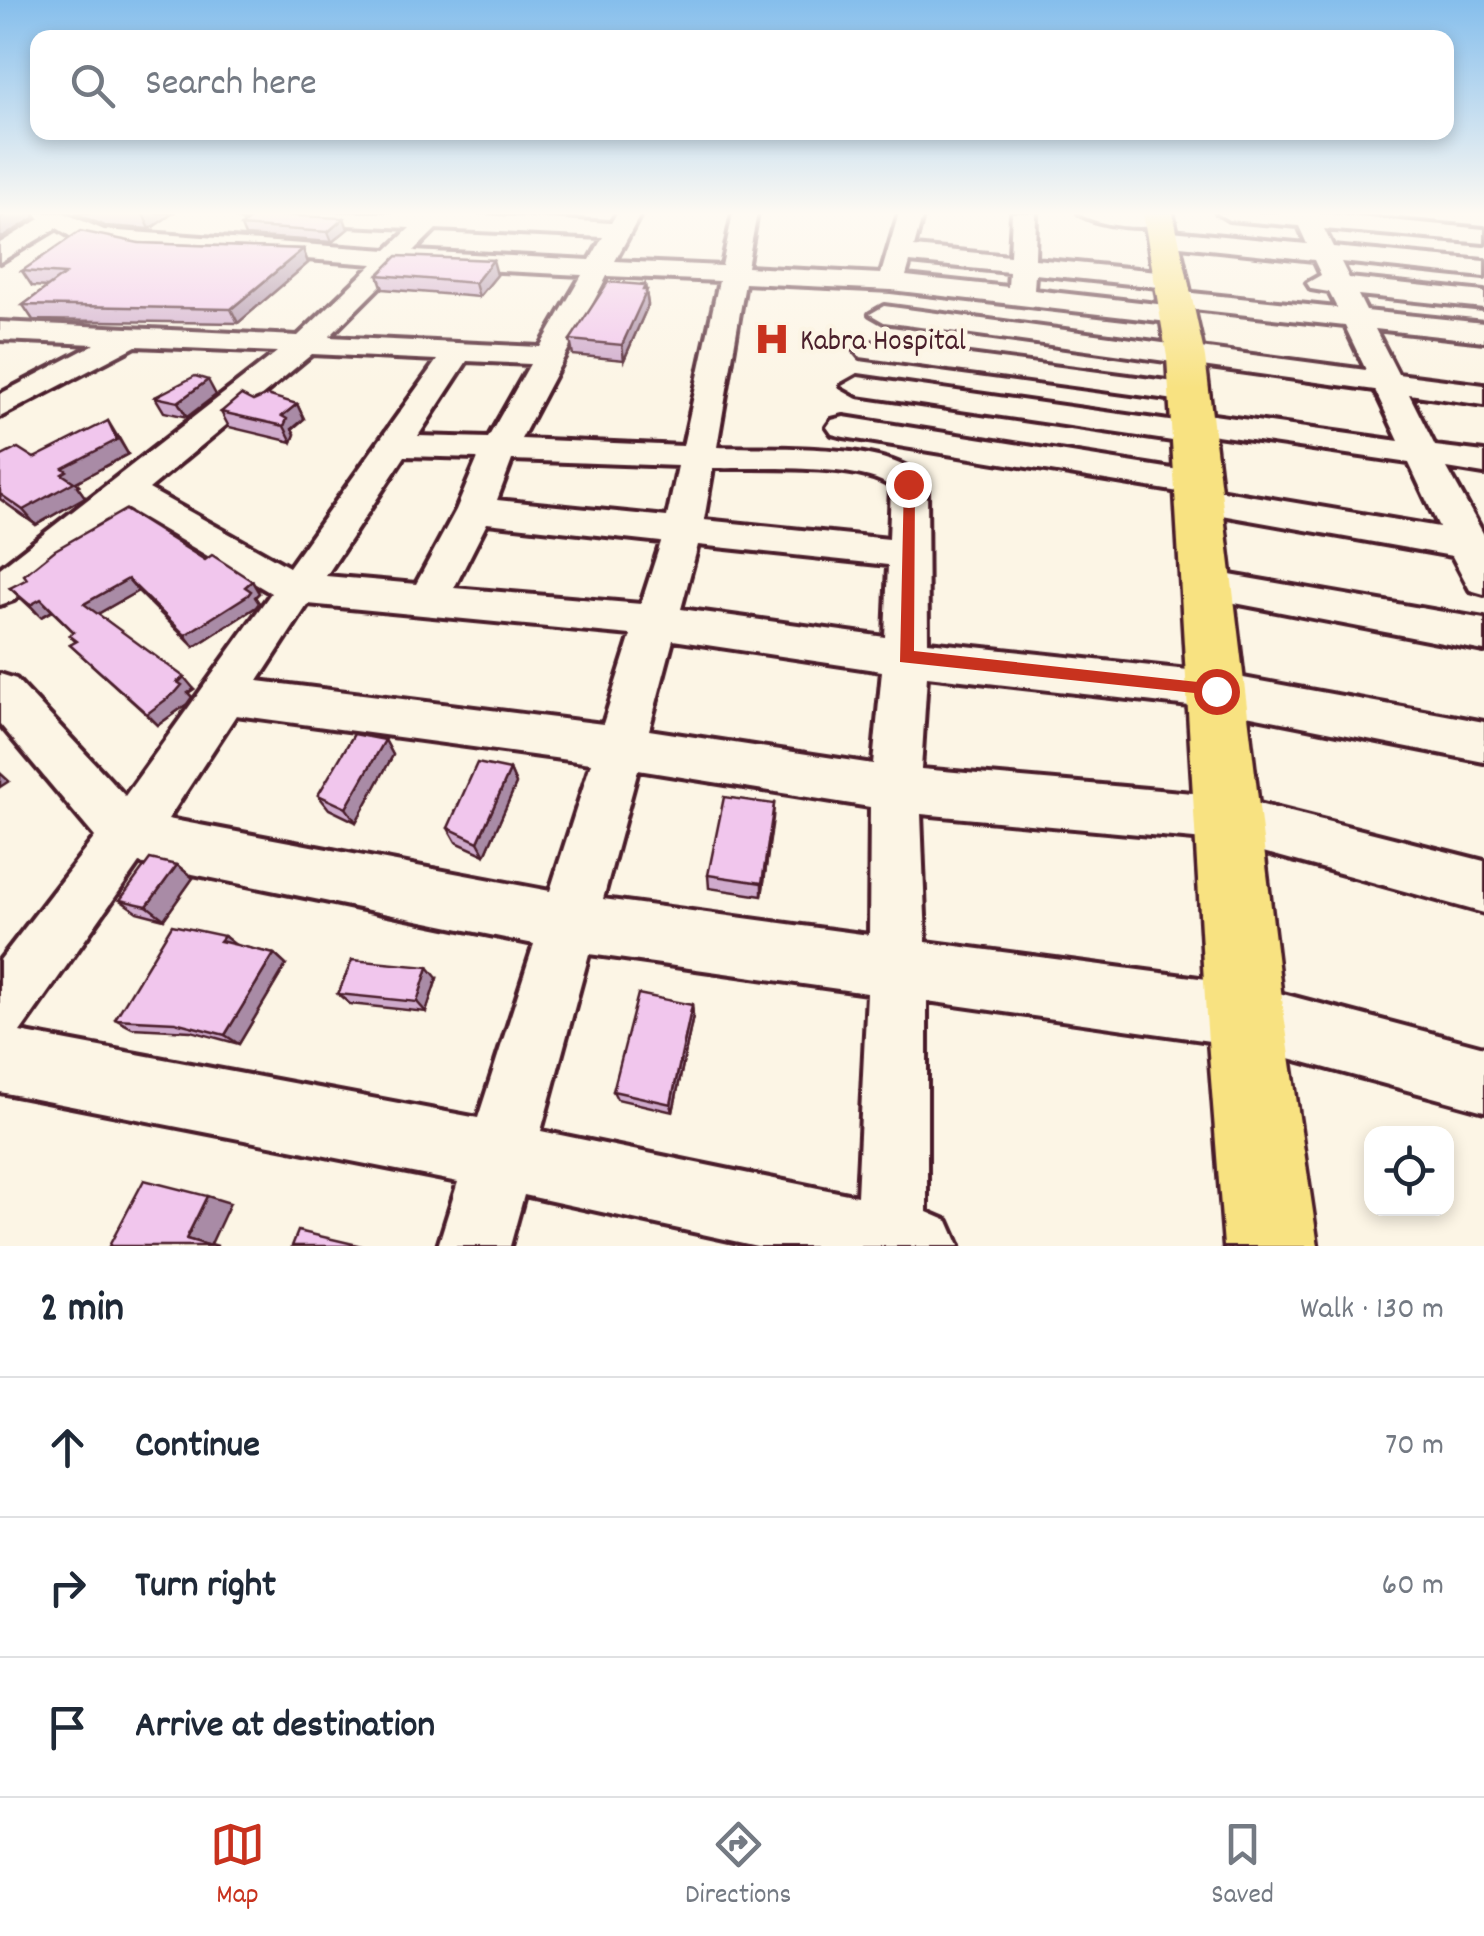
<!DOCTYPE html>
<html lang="en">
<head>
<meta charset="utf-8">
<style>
	:root { --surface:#fff; --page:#f2f2f3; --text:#1f2937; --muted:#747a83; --line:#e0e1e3; --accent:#c8321e }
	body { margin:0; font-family:Dekko,sans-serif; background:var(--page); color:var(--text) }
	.controls { position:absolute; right:30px; bottom:30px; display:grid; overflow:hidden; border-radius:20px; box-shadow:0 5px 15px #0003 }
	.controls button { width:90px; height:90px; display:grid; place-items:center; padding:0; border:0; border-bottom:2px solid var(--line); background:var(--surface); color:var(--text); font:50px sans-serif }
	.stop { position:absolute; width:30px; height:30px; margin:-22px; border:8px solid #c8321e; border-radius:50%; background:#fff }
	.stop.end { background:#c8321e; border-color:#fff; box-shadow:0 2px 10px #0008 }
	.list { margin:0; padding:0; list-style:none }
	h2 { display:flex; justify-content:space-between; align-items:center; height:130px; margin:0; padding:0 40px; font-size:42px }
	h2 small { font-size:32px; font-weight:400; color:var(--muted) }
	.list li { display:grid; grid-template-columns:65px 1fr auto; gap:30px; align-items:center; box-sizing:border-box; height:140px; padding:0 40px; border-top:2px solid var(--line) }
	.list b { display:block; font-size:38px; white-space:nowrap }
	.list em { font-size:32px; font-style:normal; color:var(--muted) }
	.icon { flex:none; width:55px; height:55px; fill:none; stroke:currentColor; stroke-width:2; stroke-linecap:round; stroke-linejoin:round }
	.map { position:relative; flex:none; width:1484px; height:1246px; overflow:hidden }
	.search { position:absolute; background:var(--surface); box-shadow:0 5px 15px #0003; left:30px; right:30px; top:30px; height:110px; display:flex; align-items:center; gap:25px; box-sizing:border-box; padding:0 35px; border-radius:20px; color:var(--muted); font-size:38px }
	.sheet { height:550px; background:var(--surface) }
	nav { display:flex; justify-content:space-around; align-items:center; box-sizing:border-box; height:140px; border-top:2px solid var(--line); background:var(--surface); font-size:28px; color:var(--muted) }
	nav a { display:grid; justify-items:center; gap:5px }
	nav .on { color:var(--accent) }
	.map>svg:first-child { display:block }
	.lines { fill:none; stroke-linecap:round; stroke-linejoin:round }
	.minor-casing { stroke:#4a1f2b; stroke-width:8 }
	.major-casing { stroke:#4a1f2b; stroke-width:7 }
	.minor { fill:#fcf5e5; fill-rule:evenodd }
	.major { fill:#f8e281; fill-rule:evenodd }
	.wall { fill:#cfaacc; stroke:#4a1f2b; stroke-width:2.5 }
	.shaded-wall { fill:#a98ba6; stroke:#4a1f2b; stroke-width:2.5 }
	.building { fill:#f1c6ed; stroke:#4a1f2b; stroke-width:2.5 }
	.route { fill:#c8321e }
	.labels { text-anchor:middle; stroke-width:9; stroke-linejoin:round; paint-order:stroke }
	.far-poi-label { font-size:30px; fill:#4a1f2b; stroke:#fcf5e5; text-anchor:start }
</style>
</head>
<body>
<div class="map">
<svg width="1484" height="1246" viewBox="0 0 1484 1246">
	<rect width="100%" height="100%" fill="#fcf5e5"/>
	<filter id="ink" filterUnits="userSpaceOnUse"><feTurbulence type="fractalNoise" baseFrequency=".01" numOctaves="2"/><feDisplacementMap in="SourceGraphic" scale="20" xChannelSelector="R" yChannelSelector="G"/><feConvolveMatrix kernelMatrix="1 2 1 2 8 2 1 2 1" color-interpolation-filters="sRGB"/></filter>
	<g filter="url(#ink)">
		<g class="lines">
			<defs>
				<g id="minor">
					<path d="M 35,213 L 64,213 L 104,230 L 387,250 L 410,228 L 245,220 L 233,213 L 451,213 L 611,223 L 617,213 L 641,213 L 615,261 L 722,266 L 733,213 L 757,213 L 747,267 L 881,274 L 899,213 L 923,213 L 914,247 L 1010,256 L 1012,213 L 1036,213 L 1035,259 L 1168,272 L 1181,280 L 1168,288 L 1035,274 L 1034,290 L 1166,305 L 1159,299 L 1173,291 L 1337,308 L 1329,292 L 1311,289 L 1307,283 L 1321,275 L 1314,260 L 1161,244 L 1149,237 L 1161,230 L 1307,244 L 1299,226 L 1229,220 L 1217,213 L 1316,213 L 1484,229 L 1484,243 L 1324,229 L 1333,247 L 1484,261 L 1484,277 L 1341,262 L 1349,278 L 1484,292 L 1484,308 L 1358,295 L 1366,311 L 1484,323 L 1484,341 L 1375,329 L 1398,374 L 1484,385 L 1484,405 L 1409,394 L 1435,446 L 1484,452 L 1484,474 L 1447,468 L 1484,535 L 1484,594 L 1470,590 L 1452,556 L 1199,511 L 1186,507 L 1181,499 L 1185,493 L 844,437 L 832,434 L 827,427 L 832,420 L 844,417 L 1198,473 L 1211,476 L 1216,484 L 1212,489 L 1439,527 L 1409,463 L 1210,434 L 1193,444 L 858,395 L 842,386 L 858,377 L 1176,422 L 1192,412 L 1399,441 L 1375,390 L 884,322 L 870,314 L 884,306 L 1366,370 L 1345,326 L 1184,308 L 1191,315 L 1177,323 L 891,290 L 745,283 L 717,447 C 767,449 898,440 927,484 L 928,642 L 1216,673 L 1484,722 L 1484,762 L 1216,709 L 927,676 L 921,769 L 1227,796 L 1484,861 L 1484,913 L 1227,842 L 921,814 L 926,942 L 1245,984 L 1484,1047 L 1484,1111 L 1245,1046 L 927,1001 L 927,1212 L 948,1221 L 959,1246 L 757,1246 L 524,1195 L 510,1246 L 438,1246 L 458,1182 L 0,1092 L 0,960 L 95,837 L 0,724 L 0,674 L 16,679 L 125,796 L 271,593 L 126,508 L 14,600 L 0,605 L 0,568 L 277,352 L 136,346 L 0,417 L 0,394 L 95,344 L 0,340 L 0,322 L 298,336 L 373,264 L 104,244 L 73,238 L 57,228 L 0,262 L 0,243 L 40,219 ZM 436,229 L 603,237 L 590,260 L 414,251 ZM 910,262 L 1009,272 L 1008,287 L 906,276 ZM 400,266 L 582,275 L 540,347 L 329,337 ZM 607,276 L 719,281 L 683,446 L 521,439 ZM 312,354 L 437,360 L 289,567 L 149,489 ZM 467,361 L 530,364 L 488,438 L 418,436 ZM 405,456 L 478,458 L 456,510 L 416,584 L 326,576 ZM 512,460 L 678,466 L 667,517 L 497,500 ZM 713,468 C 752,469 863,463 891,487 L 889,539 L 704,520 ZM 487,523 L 661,542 L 641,604 L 454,588 ZM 698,545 L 888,565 L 885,637 L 681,609 ZM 308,604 L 631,635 L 603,724 L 258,681 ZM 673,640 L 882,671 L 873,764 L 649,730 ZM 236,715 L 591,763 L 550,891 L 168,819 ZM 638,770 L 870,807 L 869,935 L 603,899 ZM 139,863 L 534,944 L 478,1118 L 20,1032 ZM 589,954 L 867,993 L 857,1196 L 541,1131 Z"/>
					<path d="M 1079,213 L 1158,213 L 1170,220 C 1156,233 1094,226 1079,213 Z"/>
					<polygon points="870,342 1190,384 1206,393 1190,402 860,357 855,351 860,345"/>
					<polygon points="1207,571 1484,619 1484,651 1193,595 1187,585 1193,575"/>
				</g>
				<polygon id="major" points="1143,213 1173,213 1205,357 1284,1015 1318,1246 1224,1246 1206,1015 1167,357"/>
			</defs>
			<use href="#minor" class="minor-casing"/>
			<use href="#major" class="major-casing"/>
			<use href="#minor" class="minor"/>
			<use href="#major" class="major"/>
		</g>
		<g class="wall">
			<polygon points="74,213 173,213 150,229 105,226"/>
			<polygon points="241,226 348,229 332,242 245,236"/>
			<polygon points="139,243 303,249 308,263 238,323 33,320 23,305 48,287 32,286 22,271"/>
			<polygon points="378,275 497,275 479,297 383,289"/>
			<polygon points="645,285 648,305 624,360 573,355 570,340"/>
			<polygon points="216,395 187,417 164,412 155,397"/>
			<polygon points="253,401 297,404 304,419 292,429 295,434 292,442 229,427 221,412"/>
			<polygon points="118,436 128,454 76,482 79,485 77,486 85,497 36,525 0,499 0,457 34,458"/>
			<polygon points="205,560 252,581 259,593 255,597 259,603 256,607 194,647 138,591 98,614 194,689 188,693 192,697 187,704 158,725 70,645 76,642 69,635 74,632 52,611 41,617 10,588"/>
			<polygon points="385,740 393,755 356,822 329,809 318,795"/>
			<polygon points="510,770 516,784 485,855 456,842 448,828"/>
			<polygon points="774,804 762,896 709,888 708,875"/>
			<polygon points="177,865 193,878 164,919 137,912 120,900"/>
			<polygon points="224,936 235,945 274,954 286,965 239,1044 191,1031 132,1028 115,1019"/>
			<polygon points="437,978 426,1012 350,1004 338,994"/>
			<polygon points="692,1005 693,1016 673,1112 617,1099 613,1091"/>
		</g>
		<g class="shaded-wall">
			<polygon points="9,213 35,213 34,218 0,239 0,218"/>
			<polygon points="144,213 173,213 150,229 143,214"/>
			<polygon points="344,218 348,229 332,242 328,232"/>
			<polygon points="303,249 308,263 238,323 231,309"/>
			<polygon points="493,260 497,275 479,297 475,283"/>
			<polygon points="645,285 648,305 624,360 622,345"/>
			<polygon points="208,380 216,395 187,417 178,402"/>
			<polygon points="297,404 304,419 292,429 295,434 292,442 284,426 282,416"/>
			<polygon points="108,421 128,454 76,482 79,485 77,486 85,497 36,525 23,510 62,474 63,468"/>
			<polygon points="128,579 138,591 94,616 84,604"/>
			<polygon points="252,581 259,593 255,597 259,603 256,607 194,647 185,635"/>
			<polygon points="41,599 52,611 41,617 30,605"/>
			<polygon points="184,677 194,689 188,693 192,697 187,704 158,725 147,714"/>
			<polygon points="385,740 393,755 356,822 346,808"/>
			<polygon points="510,770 516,784 485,855 478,842"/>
			<polygon points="0,773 9,781 0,787"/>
			<polygon points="774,804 773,818 762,896 762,883"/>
			<polygon points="177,865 193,878 164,919 147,906"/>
			<polygon points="224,936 237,946 220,941"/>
			<polygon points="274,954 286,965 239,1044 225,1035"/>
			<polygon points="428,967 437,978 426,1012 417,1002"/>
			<polygon points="692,1005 693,1016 673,1112 671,1104"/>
			<polygon points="207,1196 230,1203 211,1244 218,1246 211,1246 186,1239"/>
		</g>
		<g class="building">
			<polygon points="256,214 344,218 328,232 241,226"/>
			<polygon points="80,231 139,243 303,249 231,309 23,305 65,274 22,271"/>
			<polygon points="397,256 493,260 475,283 378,275"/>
			<polygon points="608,282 645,285 643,290 647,290 622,345 570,340"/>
			<polygon points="195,376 208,380 178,402 155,397"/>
			<polygon points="241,395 253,401 267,395 297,404 282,416 287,419 284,426 221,412"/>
			<polygon points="108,421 117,440 63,468 67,471 62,474 74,482 23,510 0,494 0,457 18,448 34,458"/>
			<polygon points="125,510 205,560 212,555 252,581 245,587 251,591 248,595 185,635 128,579 84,604 184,677 177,682 182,685 176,692 147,714 70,645 77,641 69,635 74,632 41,599 30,605 10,588 27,579 24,575 55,550"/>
			<polygon points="354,734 385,740 346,808 318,795"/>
			<polygon points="477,763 510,770 478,842 448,828"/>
			<polygon points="724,797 774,804 762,883 708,875"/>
			<polygon points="150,859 177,865 147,906 120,900"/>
			<polygon points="172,925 224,936 220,941 274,954 225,1035 175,1022 115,1019"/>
			<polygon points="352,960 428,967 417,1002 338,994"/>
			<polygon points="638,994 692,1005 671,1104 613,1091"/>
			<polygon points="144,1180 207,1196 186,1239 211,1246 109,1246"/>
			<polygon points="298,1231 362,1246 292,1246"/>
		</g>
	</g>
	<linearGradient id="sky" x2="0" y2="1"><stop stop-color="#85beec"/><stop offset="0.55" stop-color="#fefaf3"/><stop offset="1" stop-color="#fefaf3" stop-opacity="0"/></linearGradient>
	<rect width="1484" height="388" fill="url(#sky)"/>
	<polygon class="route" points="904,481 915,484 914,651 1216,684 1225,691 1223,696 900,662"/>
	<defs>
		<symbol id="hospital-bare" viewBox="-9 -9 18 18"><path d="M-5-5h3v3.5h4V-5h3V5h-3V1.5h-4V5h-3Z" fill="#c8321e" stroke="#fcf5e5" stroke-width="2.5" paint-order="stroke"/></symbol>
	</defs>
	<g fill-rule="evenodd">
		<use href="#hospital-bare" x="747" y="314" width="50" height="50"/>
	</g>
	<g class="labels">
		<g class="far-poi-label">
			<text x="800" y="349">Kabra Hospital</text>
		</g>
	</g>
</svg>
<div class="controls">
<button><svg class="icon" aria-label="locate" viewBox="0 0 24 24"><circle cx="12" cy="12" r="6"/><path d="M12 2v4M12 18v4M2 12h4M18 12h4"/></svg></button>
</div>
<div class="stop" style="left:1216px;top:691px"></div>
<div class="stop end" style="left:908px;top:484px"></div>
<div class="search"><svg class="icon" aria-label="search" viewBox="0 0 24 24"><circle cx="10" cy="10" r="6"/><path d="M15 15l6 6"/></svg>Search here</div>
</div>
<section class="sheet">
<h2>2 min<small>Walk · 130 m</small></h2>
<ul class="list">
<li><svg class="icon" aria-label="ahead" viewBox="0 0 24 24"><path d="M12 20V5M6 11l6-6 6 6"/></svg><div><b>Continue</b></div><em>70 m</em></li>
<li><svg class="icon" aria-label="right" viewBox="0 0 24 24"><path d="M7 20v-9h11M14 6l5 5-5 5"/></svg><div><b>Turn right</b></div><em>60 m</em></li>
<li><svg class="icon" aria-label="arrive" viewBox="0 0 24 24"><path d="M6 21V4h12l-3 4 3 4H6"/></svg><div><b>Arrive at destination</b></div></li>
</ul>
</section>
<nav>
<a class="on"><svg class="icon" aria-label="map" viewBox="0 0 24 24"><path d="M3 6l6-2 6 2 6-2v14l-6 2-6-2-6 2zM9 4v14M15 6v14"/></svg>Map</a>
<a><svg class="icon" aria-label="directions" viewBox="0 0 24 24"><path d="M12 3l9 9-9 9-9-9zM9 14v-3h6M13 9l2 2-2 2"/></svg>Directions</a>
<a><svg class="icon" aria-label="saved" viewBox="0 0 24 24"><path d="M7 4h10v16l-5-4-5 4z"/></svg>Saved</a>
</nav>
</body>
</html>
